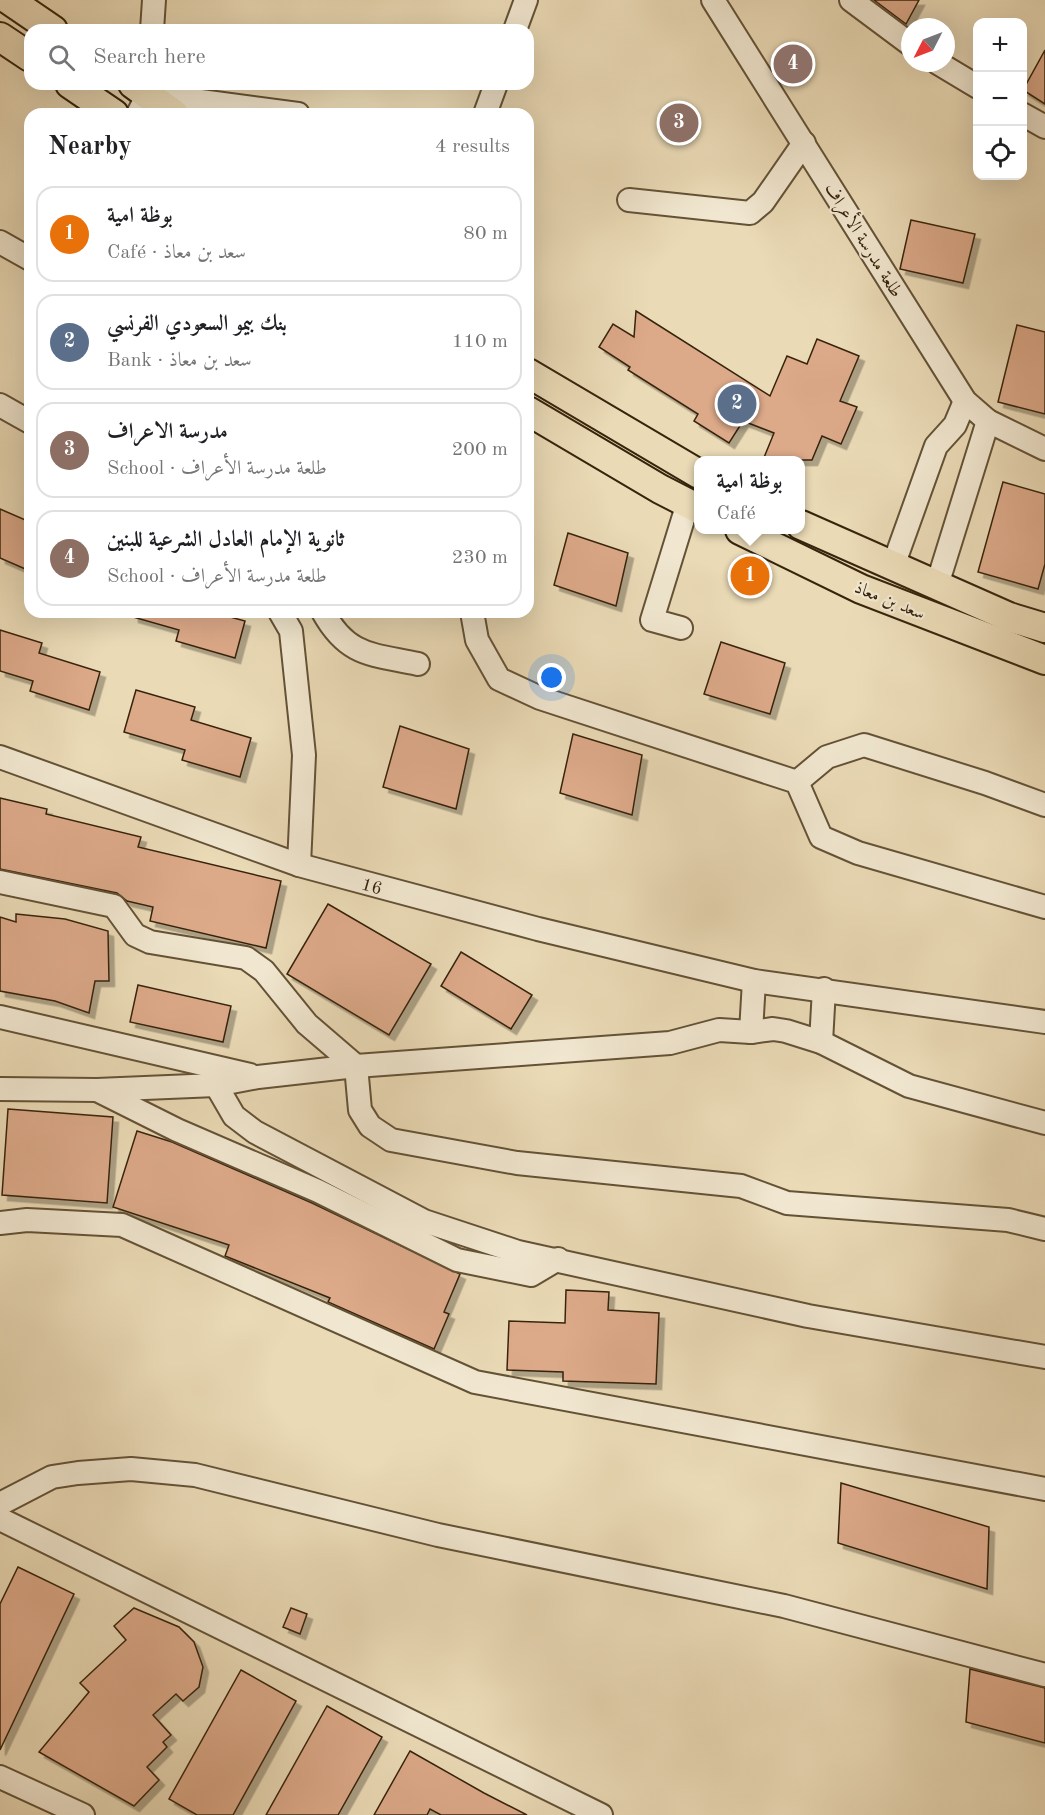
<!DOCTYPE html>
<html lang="en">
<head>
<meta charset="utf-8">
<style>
	:root { --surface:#fff; --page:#f6f6f6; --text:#202124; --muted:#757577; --line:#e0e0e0; --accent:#8f2418 }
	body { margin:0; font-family:"Old Standard TT",Amiri,serif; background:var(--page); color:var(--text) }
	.controls { position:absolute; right:18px; top:18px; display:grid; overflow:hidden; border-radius:12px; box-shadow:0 6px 24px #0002 }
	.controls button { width:54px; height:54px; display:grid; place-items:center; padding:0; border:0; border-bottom:2px solid var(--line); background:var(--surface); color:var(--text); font:30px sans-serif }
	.compass { position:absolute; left:901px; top:18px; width:54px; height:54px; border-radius:50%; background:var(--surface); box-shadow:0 6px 24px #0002; rotate:228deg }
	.you { position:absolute; left:552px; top:678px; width:21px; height:21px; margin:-15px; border:4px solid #fff; border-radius:50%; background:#1a73e8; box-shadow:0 0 0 9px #1a73e833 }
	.badge { display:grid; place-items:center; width:39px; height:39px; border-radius:50%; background:var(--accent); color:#fff; font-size:20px; font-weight:700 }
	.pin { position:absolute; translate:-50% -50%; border:3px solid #fff; box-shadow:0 2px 6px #0006 }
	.popup { position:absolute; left:694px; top:456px; width:111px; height:78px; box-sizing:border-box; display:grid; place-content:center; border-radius:12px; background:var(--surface); filter:drop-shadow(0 2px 4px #0005); font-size:20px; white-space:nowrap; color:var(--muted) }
	.popup b { font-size:22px; color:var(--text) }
	.popup::after { content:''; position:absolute; left:50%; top:100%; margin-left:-12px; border:12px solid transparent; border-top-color:var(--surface) }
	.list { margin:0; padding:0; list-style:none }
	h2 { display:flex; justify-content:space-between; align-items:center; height:78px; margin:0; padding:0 24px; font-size:26px }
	h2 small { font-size:20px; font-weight:400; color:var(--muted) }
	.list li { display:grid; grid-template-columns:39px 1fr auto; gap:18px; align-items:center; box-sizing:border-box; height:96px; margin:0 12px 12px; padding:0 12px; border:2px solid var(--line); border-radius:18px }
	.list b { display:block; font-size:22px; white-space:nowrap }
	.list p { margin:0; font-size:20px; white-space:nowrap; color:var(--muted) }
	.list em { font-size:20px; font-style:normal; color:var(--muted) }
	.icon { flex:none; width:33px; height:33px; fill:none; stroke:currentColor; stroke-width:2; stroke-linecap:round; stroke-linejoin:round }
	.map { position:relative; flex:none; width:1045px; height:1815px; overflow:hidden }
	.search { position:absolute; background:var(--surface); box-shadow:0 6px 24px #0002; left:24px; top:24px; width:510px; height:66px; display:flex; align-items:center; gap:15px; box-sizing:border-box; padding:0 21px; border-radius:18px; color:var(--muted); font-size:22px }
	.panel { position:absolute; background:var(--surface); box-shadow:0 6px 24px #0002; left:24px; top:108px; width:510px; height:510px; border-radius:18px }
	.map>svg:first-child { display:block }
	.building { fill:#dca989; stroke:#37240c; stroke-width:1.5; filter:url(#shadow) }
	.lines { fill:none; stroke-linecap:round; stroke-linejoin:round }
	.minor-casing { stroke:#645236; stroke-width:26 }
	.major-casing { stroke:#37240c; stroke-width:32 }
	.minor { stroke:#f1e7d0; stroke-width:22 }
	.major { stroke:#eadab6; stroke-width:28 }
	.labels { text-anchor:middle; stroke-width:4.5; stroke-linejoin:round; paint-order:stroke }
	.street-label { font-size:18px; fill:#37240c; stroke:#f1e7d0 }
</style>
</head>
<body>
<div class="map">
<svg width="1045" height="1815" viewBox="0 0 1045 1815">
	<defs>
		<filter id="shadow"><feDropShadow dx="5.5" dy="5.5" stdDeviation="0" flood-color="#0004"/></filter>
	</defs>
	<rect width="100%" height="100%" fill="#eadab6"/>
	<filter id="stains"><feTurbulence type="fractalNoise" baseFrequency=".00333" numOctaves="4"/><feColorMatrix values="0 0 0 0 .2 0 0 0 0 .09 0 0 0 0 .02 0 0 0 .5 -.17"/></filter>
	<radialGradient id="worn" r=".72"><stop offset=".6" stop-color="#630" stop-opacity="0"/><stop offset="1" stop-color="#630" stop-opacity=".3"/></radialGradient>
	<g class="building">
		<polygon points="874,0 919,0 906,24"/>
		<polygon points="1045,50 1045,104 1023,90"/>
		<polygon points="911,220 975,234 963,283 900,269"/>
		<polygon points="636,311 770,396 787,356 807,364 817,339 859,356 840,401 857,407 841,444 822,436 812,460 763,460 774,433 743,421 729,443 694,421 698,414 628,370 630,367 599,347 613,324 634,337"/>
		<polygon points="1017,325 1045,332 1045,414 998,402"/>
		<polygon points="1003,482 1045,494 1045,564 1038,589 978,572"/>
		<polygon points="0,509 30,522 30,571 0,558"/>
		<polygon points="568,533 628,553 616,606 554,585"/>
		<polygon points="133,612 212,612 245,621 235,658 176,641 179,630 133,617"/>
		<polygon points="0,630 42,643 39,653 100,672 89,710 30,691 33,681 0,671"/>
		<polygon points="721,642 785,663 770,714 704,694"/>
		<polygon points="136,690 195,707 191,720 251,738 240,777 182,760 185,750 124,732"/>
		<polygon points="400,726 469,749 456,809 383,787"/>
		<polygon points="573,734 642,755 632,815 560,793"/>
		<polygon points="0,798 47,809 46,814 141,837 138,847 281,881 266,948 150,921 153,907 127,901 117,893 0,869"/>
		<polygon points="328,904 431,964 389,1035 287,974"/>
		<polygon points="16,914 65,919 108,931 109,981 95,981 89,1013 55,1001 0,991 0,917 16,922"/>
		<polygon points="461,952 532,995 511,1029 441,986"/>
		<polygon points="138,985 231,1006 223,1042 130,1022"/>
		<polygon points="8,1109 113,1117 107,1203 2,1195"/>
		<polygon points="137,1131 172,1142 312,1203 460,1274 444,1312 449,1314 434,1349 328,1302 330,1298 225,1256 229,1245 113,1207"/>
		<polygon points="566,1290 609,1292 608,1310 659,1313 656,1384 563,1381 563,1372 507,1370 509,1321 565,1323"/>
		<polygon points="841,1483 989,1527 987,1589 838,1543"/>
		<polygon points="18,1567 74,1594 0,1750 0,1604"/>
		<polygon points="134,1608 179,1627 194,1642 203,1667 199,1687 183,1701 176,1694 153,1715 171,1735 163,1742 167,1747 147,1767 159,1780 134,1806 39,1752 89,1692 80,1683 126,1640 114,1626"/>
		<polygon points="291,1608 307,1614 300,1634 283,1627"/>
		<polygon points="970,1669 1045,1688 1045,1743 966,1722"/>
		<polygon points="241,1670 296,1701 233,1815 197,1815 169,1799"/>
		<polygon points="327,1706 382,1737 338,1815 266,1815"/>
		<polygon points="410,1751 484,1793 527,1815 441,1815 430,1809 427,1815 374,1815"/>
	</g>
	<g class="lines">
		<defs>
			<g id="minor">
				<polyline points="713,0 965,401 988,421 1045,449"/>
				<polyline points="851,0 910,44"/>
				<polyline points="152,30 154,0"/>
				<polyline points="515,30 526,0"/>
				<polyline points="938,63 978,87"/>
				<polyline points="148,94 298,114"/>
				<polyline points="138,114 148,94 148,84"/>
				<polyline points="485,114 496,84"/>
				<polyline points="1022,114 1045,127"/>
				<polyline points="629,200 750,213 763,202 804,143"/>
				<polyline points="0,242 30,259"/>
				<polyline points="0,405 30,422"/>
				<polyline points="893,566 936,446 955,425 965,401"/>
				<polyline points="937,585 988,421"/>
				<polyline points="280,612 291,631 304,755 299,865"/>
				<path d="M 323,612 C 348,657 372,654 418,664"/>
				<polyline points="472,612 477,640 499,679 540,698 797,782 821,837 858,853 1045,907"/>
				<polyline points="681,628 652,620 688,503"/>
				<polyline points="0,757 299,865 538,929 754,981 1045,1022"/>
				<polyline points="797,782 827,757 864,745 985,783 1045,805"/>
				<polyline points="0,882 114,906 135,935 150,942 246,958 264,971 307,1024 356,1066 360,1110 370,1126 391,1140 517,1163 741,1186 787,1203 1008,1220 1045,1229"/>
				<polyline points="0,1017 250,1075"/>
				<polyline points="751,1032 754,981"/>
				<polyline points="821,1042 824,989"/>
				<polyline points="216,1085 234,1116 255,1132 424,1221 518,1252 808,1316 1045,1357"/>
				<polyline points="0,1089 97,1090 216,1085 258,1077 356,1066 670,1043 719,1030 751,1032 773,1029 786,1031 821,1042 909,1086 1045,1123"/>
				<polyline points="99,1091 177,1130 318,1191 457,1260 531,1275 558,1259"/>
				<polyline points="0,1223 27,1220 122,1225 475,1382 1045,1489"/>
				<polyline points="0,1504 52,1477 78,1473 131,1469 195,1475 438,1535 784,1606 1045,1675"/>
				<polyline points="0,1519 601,1815"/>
				<polyline points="0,1777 83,1815"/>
			</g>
			<g id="major">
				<polyline points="9,0 53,30"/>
				<polyline points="0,37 30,57"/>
				<polyline points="70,84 114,114"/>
				<polyline points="133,84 174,114"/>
				<polyline points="528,373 699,474"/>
				<polyline points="528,411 660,489 699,509"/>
				<polyline points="801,525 1009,617 1045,628"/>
				<polyline points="740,530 861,589 1045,660"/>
			</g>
		</defs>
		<use href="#minor" class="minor-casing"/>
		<use href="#major" class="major-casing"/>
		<use href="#minor" class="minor"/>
		<use href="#major" class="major"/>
	</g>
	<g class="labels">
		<g class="street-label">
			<text transform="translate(864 240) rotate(58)" y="6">طلعة مدرسة الأعراف</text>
			<text transform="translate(890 600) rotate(22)" y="6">سعد بن معاذ</text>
			<text transform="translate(372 886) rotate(16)" y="6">16</text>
		</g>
	</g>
	<rect width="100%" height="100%" filter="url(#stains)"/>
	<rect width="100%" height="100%" fill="url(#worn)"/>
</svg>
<div class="controls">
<button>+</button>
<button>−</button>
<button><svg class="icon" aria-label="locate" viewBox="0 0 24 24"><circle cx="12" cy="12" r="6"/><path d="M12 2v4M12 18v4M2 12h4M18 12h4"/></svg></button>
</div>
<svg class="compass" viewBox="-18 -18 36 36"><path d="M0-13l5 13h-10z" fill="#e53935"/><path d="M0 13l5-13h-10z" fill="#757577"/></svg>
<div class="you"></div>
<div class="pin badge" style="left:750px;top:576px;background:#e8710a">1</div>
<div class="popup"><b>بوظة امية</b>Café</div>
<div class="pin badge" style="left:737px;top:404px;background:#5c6f8a">2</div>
<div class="pin badge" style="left:679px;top:123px;background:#8d6e63">3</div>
<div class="pin badge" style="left:793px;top:64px;background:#8d6e63">4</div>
<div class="search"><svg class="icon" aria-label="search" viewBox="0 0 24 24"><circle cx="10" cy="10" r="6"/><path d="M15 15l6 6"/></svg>Search here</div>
<section class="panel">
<h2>Nearby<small>4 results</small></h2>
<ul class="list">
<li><span class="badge" style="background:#e8710a">1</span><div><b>بوظة امية</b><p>Café · سعد بن معاذ</p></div><em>80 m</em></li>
<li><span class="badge" style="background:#5c6f8a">2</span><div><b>بنك بيمو السعودي الفرنسي</b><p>Bank · سعد بن معاذ</p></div><em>110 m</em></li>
<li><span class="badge" style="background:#8d6e63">3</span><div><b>مدرسة الاعراف</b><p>School · طلعة مدرسة الأعراف</p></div><em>200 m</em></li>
<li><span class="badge" style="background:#8d6e63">4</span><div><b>ثانوية الإمام العادل الشرعية للبنين</b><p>School · طلعة مدرسة الأعراف</p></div><em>230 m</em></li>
</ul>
</section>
</div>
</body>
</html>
